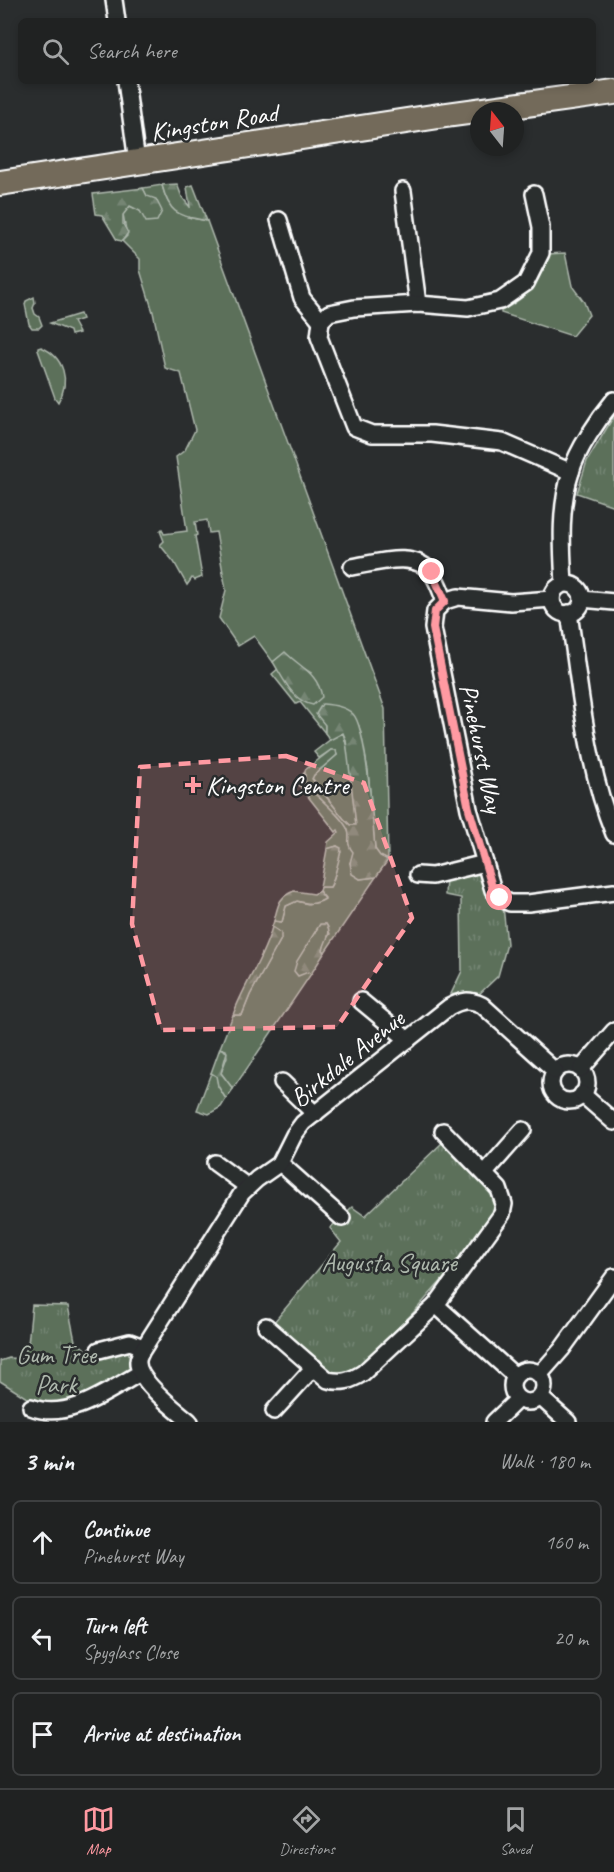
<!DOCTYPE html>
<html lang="en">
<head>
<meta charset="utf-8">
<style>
	:root { --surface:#202222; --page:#2d2f2f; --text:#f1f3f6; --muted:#a2a4a5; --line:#3d3f40; --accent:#ff9aa2 }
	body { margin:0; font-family:Caveat,sans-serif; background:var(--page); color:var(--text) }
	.compass { position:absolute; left:470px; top:102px; width:54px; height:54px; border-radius:50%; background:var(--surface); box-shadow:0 3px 9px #0003; rotate:343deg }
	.stop { position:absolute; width:18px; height:18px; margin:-14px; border:4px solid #ff9aa2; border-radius:50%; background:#fff }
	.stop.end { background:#ff9aa2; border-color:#fff; box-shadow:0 2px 6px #0008 }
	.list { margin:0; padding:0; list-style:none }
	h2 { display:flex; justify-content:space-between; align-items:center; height:78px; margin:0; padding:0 24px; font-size:26px }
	h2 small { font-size:20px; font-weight:400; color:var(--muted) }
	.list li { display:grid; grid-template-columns:39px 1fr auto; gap:18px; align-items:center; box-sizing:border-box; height:84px; margin:0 12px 12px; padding:0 12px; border:2px solid var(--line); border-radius:9px }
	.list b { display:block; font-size:22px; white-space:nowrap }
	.list p { margin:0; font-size:20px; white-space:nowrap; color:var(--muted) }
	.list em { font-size:20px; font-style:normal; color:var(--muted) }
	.icon { flex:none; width:33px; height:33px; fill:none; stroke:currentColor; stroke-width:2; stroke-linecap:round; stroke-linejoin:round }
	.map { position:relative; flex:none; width:614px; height:1422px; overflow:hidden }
	.search { position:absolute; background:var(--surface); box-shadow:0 3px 9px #0003; left:18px; right:18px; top:18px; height:66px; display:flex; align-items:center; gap:15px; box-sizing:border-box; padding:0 21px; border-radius:9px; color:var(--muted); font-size:22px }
	.sheet { height:366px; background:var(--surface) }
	nav { display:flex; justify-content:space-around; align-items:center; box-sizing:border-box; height:84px; border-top:2px solid var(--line); background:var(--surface); font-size:16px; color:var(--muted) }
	nav a { display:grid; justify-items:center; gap:3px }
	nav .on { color:var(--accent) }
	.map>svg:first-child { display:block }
	.grass { fill:#5b6f5a; stroke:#adb7ac; stroke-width:1.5 }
	.forest { fill:url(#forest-firs); stroke:#adb7ac; stroke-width:1.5 }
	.park { fill:url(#park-tufts); stroke:#adb7ac; stroke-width:1.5 }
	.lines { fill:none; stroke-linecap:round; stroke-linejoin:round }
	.street-casing { stroke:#fff; stroke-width:20 }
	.primary-casing { stroke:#fff; stroke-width:28 }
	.street { stroke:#2a2d2e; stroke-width:15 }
	.primary { stroke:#736b5a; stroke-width:24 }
	.route { stroke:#ff9aa2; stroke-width:8 }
	.marked { fill:#ff9aa2; fill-opacity:0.2; stroke:#ff9aa2; stroke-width:4.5; stroke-dasharray:12 8; stroke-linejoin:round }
	.poi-dot { fill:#ff9aa2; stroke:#2a2d2e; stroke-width:2 }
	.labels { text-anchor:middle; stroke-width:5; stroke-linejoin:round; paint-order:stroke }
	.street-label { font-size:26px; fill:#fff; stroke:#2a2d2e }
	.poi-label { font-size:26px; fill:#fff; stroke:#2a2d2e; text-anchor:start }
	.park-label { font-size:26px; fill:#adb7ac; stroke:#2a2d2e }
</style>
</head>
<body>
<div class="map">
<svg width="614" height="1422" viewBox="0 0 614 1422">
	<defs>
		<pattern id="forest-firs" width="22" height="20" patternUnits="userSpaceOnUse" patternTransform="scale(1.5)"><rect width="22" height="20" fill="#5b6f5a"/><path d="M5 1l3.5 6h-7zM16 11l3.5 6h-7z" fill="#748573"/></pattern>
		<pattern id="park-tufts" width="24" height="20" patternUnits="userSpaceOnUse" patternTransform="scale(1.5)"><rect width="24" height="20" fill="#5b6f5a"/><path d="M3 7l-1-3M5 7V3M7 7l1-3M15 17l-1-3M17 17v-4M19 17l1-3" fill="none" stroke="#748573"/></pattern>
	</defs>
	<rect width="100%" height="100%" fill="#2a2d2e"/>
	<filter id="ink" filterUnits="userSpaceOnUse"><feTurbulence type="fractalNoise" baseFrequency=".0167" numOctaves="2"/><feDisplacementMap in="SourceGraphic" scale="12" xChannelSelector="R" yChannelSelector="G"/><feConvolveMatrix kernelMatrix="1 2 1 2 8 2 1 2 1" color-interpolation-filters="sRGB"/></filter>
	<g filter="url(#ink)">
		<g class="grass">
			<path d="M 162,185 C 169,214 180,216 207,221 L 385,709 L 388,860 L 380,856 L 375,849 L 368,770 L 359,726 L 325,725 L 325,733 L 300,702 L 296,704 L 272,674 L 278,669 L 292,692 L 311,673 L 297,664 L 285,653 L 273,662 L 254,636 L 238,646 L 219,618 L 226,590 L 216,532 L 209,533 L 207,520 L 195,522 L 197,535 L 195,536 L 202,577 L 195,580 L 192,578 L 187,585 L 174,562 L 160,545 L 164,541 L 160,531 L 162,529 L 164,534 L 187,531 L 176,457 L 185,450 L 195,430 L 181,373 L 165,368 L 153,312 L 140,270 L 140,259 L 122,241 L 127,236 L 123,214 L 130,206 L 140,211 L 147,196 L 143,188 Z"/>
			<path d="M 565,253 L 572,286 L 584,302 L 589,315 L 572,336 L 501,313 L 501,311 C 525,299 543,282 547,254 Z"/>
			<polygon points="34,297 35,303 33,308 35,314 39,317 42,325 39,328 32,328 29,324 25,304 26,301"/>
			<polygon points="80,314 82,319 73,322 79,333 71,335 70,331 50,323"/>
			<path d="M 41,347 C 64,357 71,381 58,402 L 55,398 L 38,350 L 38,348 Z"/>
			<polygon points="343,733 349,755 356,825 350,825 344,819 312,778 314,775 337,755 331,750 319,758 314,752 335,736"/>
			<path d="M 304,773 L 305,786 C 316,794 343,818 348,830 C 351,839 345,842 354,852 L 350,863 L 360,879 L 376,877 L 325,952 L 323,950 L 325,941 L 330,934 L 326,924 L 320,925 L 306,947 L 308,972 L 311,974 L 233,1089 L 221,1073 L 227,1057 L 226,1050 L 220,1048 L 233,1015 L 242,1015 L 250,995 L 281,939 L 277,930 L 272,927 L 274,921 L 282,922 L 286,906 L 297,901 L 308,904 L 325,898 L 319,891 L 320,887 L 330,887 C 336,879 336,862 341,852 L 337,846 L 327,849 L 328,842 L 339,832 L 338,830 L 336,832 L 299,785 L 296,780 Z"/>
			<polygon points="211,1073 217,1076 218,1086 226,1099 221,1107 209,1114 197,1110"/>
		</g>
		<g class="forest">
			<path d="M 177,184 L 182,197 L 190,207 L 187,187 L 193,185 L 207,221 C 179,215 170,216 162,185 Z"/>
			<polygon points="143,188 147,196 156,199 162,211 157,221 146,222 140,211 130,206 123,215 123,224 128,233 122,241 117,240 102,215 96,214 93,194"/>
			<path d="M 285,652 C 301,668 318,673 322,697 L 313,705 C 293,702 283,678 273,662 Z"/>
			<path d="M 322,704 C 332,705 345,706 353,714 C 367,728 373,825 375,849 L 380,856 L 388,860 L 376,877 L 360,879 L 352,874 L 350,863 L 353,852 C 345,842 351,839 348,830 C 343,818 316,794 305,786 L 305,770 L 331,750 L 336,750 L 337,755 L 314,775 L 312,779 L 344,819 L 350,825 L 356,825 L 346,740 L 343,733 L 330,740 L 325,733 L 325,725 L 316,714 Z"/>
			<path d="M 337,846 L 341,848 C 341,854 333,883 330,887 L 320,887 L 327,849 Z"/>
			<path d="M 294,891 L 314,894 L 319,891 L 325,899 C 315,905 308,904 297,901 L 286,906 L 282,922 L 274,921 C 278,906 278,897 294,891 Z"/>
			<path d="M 320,924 L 326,924 C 333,933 325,940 323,950 L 325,952 L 311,974 L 308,972 L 298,976 L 294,971 L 297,961 Z"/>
			<path d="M 272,927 L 281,933 L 281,939 L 250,995 L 242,1015 L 233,1015 C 244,984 264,958 272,927 Z"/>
			<polygon points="220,1048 227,1052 221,1073 233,1089 226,1099 218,1086 216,1076 211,1073"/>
		</g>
		<g class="park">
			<polygon points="614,416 614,506 577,493 587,461"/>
			<polygon points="479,870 503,906 507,944 498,976 476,997 451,994 462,971 461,898 445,895 446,878"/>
			<polygon points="442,1143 493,1195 498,1209 444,1278 413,1313 350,1375 331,1375 295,1346 274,1322 341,1242 330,1228 352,1207 365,1216"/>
			<polygon points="32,1305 68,1306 75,1341 96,1357 128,1350 132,1370 100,1392 55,1405 30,1400 0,1381 0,1361 9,1358 23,1359 28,1344"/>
		</g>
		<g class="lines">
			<defs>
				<g id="street">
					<polyline points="114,0 117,21"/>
					<polyline points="126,81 137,162"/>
					<polyline points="403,191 418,304"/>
					<polyline points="534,194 541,227 541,253 526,283 500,301 468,308 418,304 354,308 329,313 321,321 319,337 354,427 372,434 432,434 502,442 571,472"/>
					<polyline points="279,220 302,298 321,321"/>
					<path d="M 352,567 C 376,563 417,549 433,575 C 438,582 441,592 445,601"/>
					<path d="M 564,584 C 562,548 559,508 571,472 C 577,450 599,418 614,400"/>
					<circle cx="567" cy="599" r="15"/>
					<polyline points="552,599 511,602 458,597 445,601 435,611 433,628 469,809 493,890 500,898 510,903 528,903 614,892"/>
					<polyline points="582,599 614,602"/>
					<path d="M 569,613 C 580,687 586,765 614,834"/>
					<polyline points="418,875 432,876 485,863"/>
					<polyline points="361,1001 408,1040"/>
					<circle cx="569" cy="1083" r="18"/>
					<polyline points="581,1069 614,1031"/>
					<polyline points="282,1082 315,1114"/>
					<polyline points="582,1094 614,1122"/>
					<polyline points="215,1163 248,1187"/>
					<polyline points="280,1163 342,1218"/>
					<polyline points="485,1173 523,1130"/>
					<polyline points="436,1305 515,1376"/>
					<path d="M 266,1326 L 328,1380 C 342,1383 350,1381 363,1373 L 436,1305 L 502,1214 L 504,1204 L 499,1189 L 443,1131"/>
					<polyline points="99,1350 130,1342 143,1347"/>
					<circle cx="528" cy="1386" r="16"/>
					<polyline points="540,1374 562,1349 614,1277"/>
					<polyline points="540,1397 568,1422"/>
					<path d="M 31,1407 C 68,1422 109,1390 140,1373"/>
					<polyline points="274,1411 314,1367"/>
					<path d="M 190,1422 C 176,1410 136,1380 138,1361 C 138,1358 140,1355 141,1352 L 242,1193 L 257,1179 L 280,1163 L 294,1135 L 303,1123 L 449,1007 C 462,1000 469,999 482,1005 L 555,1071"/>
					<polyline points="494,1422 518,1399"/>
				</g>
				<polyline id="primary" points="0,183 439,116 614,92"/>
			</defs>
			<use href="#street" class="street-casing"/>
			<use href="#primary" class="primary-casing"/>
			<use href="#street" class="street"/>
			<use href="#primary" class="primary"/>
		</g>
	</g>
	<g class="lines" filter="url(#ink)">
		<polyline class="route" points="432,572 445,601 435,611 433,628 469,809 493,890 500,898"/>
	</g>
	<path class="marked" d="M 286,756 L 364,783 L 412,918 L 337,1027 L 161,1030 L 132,924 L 140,767 Z"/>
	<path class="poi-dot" d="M190 776h6v6h6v6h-6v6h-6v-6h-6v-6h6z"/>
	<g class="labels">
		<g class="street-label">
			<text transform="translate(214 122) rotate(-9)" y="9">Kingston Road</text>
			<text transform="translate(482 748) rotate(78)" y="9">Pinehurst Way</text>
			<text transform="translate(347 1058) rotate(-39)" y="9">Birkdale Avenue</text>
		</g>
		<g class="poi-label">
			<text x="206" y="794">Kingston Centre</text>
		</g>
		<g class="park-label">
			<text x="389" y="1271">Augusta Square</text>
			<text x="56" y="1363">Gum Tree<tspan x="56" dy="30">Park</tspan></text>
		</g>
	</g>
</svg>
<svg class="compass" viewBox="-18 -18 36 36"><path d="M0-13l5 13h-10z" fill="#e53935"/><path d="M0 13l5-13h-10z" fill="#a2a4a5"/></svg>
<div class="stop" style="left:500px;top:898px"></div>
<div class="stop end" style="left:432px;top:572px"></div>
<div class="search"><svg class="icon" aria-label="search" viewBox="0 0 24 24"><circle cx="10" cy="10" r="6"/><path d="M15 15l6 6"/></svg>Search here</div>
</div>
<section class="sheet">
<h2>3 min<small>Walk · 180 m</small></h2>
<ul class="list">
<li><svg class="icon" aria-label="ahead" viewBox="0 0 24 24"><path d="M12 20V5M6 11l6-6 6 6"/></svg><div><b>Continue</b><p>Pinehurst Way</p></div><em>160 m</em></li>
<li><svg class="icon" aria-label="left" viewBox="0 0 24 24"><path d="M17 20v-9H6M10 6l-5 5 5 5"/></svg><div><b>Turn left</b><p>Spyglass Close</p></div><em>20 m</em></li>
<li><svg class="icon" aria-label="arrive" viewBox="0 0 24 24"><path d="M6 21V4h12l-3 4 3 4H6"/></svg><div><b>Arrive at destination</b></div></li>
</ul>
</section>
<nav>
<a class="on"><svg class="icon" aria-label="map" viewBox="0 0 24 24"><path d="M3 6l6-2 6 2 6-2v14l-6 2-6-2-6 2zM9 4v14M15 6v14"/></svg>Map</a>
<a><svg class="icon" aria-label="directions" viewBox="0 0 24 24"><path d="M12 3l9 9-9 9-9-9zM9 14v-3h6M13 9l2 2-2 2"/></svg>Directions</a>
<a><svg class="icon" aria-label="saved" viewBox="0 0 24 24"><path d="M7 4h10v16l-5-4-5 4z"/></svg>Saved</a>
</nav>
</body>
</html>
